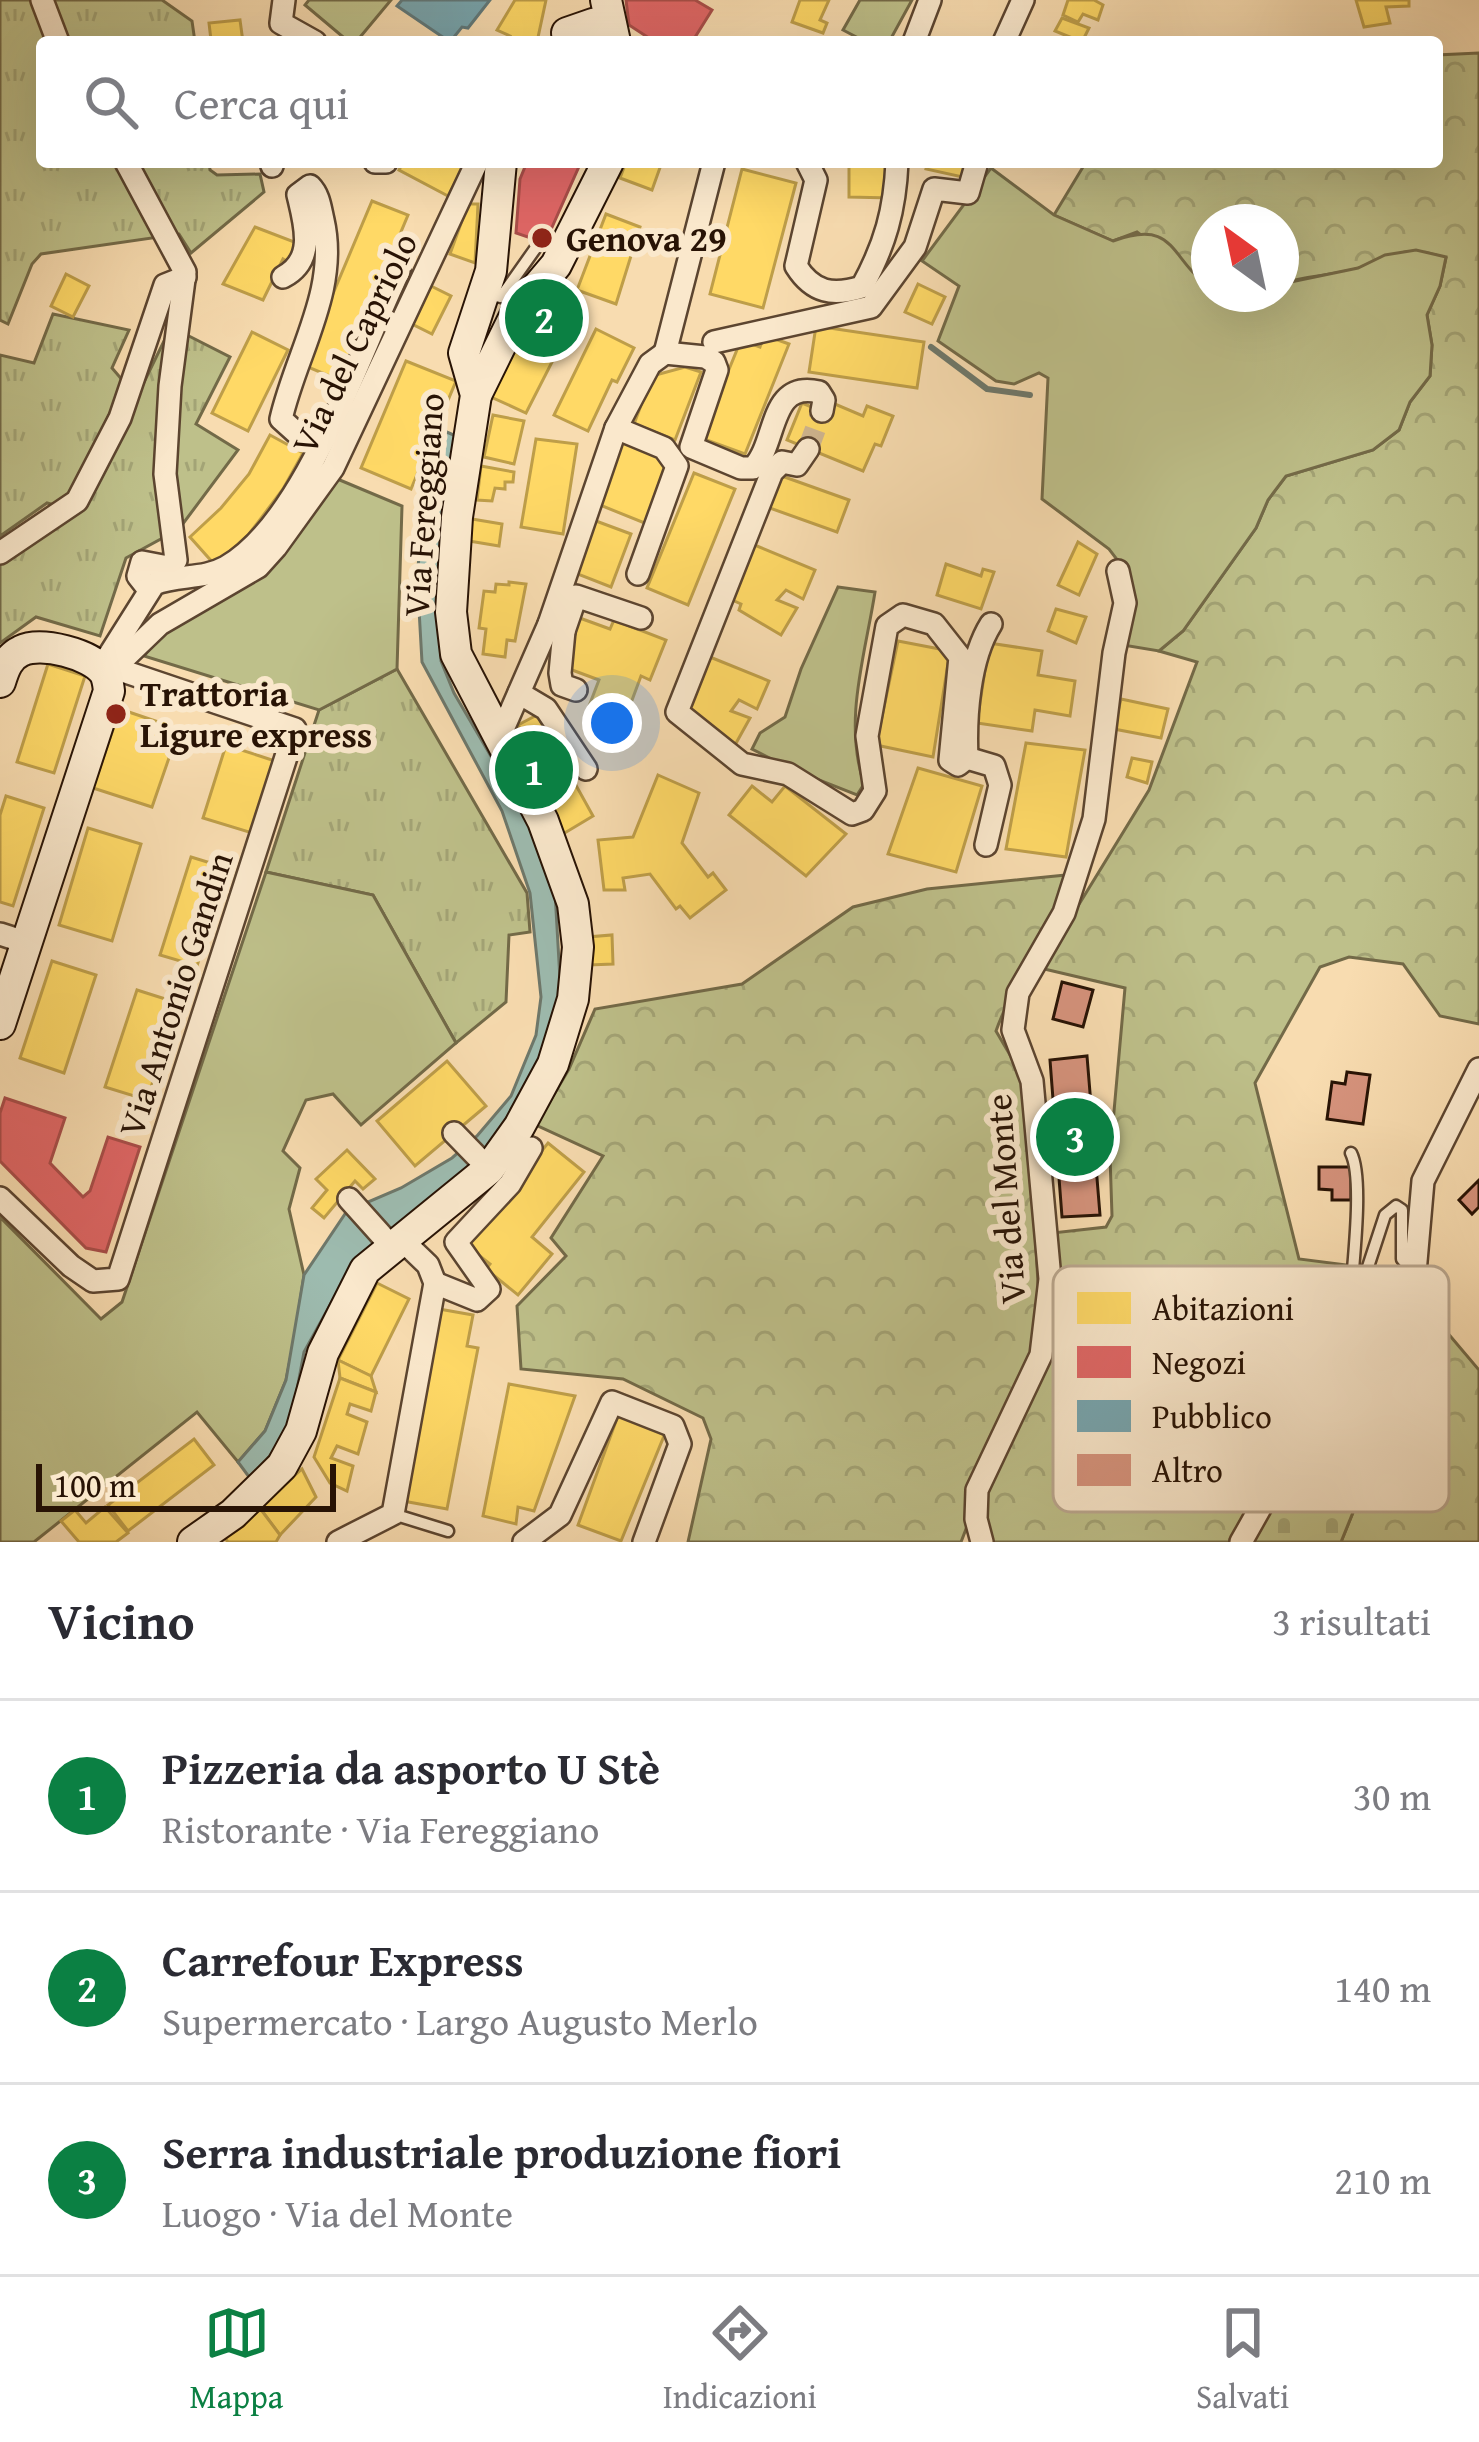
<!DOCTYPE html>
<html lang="it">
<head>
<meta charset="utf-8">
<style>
	:root { --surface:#fff; --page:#f2f2f3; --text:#2b2b33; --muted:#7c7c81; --line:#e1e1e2; --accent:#0b8043 }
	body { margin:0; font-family:"Gentium Book Plus",serif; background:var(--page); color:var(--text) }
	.compass { position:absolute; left:1191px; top:204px; width:108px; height:108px; border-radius:50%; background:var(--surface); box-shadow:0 12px 48px #0002; rotate:327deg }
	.scale { position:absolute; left:36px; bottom:30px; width:300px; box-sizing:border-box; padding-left:12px; border:6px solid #281305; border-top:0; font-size:33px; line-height:42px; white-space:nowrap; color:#281305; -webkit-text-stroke:9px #fae8cc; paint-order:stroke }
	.you { position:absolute; left:612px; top:723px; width:42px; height:42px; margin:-30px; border:9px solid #fff; border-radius:50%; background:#1a73e8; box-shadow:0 0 0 18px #1a73e833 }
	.badge { display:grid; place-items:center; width:78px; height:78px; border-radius:50%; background:var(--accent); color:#fff; font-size:39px; font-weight:700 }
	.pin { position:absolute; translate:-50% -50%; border:6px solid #fff; box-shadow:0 3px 12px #0006 }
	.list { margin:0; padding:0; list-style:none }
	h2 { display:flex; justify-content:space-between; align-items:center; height:156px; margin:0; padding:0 48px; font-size:51px }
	h2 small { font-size:39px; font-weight:400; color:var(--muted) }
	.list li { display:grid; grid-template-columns:78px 1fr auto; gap:36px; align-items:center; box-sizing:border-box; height:192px; padding:0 48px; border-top:3px solid var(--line) }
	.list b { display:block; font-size:45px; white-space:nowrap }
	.list p { margin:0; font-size:39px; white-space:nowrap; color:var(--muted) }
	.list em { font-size:39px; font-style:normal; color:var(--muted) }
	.icon { flex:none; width:66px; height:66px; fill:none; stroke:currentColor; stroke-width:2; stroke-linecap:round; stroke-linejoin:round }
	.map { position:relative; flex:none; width:1479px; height:1542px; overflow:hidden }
	.search { position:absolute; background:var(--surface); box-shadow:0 12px 48px #0002; left:36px; right:36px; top:36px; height:132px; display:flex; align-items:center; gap:30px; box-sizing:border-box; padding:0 42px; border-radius:12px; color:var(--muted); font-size:45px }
	.sheet { height:732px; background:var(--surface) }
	nav { display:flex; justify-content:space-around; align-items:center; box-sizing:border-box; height:168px; border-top:3px solid var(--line); background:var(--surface); font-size:33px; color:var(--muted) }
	nav a { display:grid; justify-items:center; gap:6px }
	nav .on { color:var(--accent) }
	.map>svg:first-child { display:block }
	.grass { fill:url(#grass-tufts); stroke:#736a48; stroke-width:3 }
	.forest { fill:url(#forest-crowns); stroke:#736a48; stroke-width:3 }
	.cemetery { fill:url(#cemetery-stones); stroke:#736a48; stroke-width:3 }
	.green { fill:#bec08a; stroke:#736a48; stroke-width:3 }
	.water { fill:#9dbbaf; stroke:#6e786b; stroke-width:3 }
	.homes { fill:#ffd966; stroke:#be9e49; stroke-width:3 }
	.shops { fill:#e06666; stroke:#a94d49; stroke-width:3 }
	.public { fill:#76a5af; stroke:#5f797c; stroke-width:3 }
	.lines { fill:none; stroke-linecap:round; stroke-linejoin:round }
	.stream { stroke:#6e786b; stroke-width:6 }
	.building { fill:#d6937d; stroke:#281305; stroke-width:3 }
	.street-tunnel { stroke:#ceb48e; stroke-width:21; stroke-dasharray:21 10; stroke-linecap:butt }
	.lane-casing { stroke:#5c4530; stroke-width:15 }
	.street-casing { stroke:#5c4530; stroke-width:26 }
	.secondary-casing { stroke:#281305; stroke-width:34 }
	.lane { stroke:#fae8cc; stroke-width:10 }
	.street { stroke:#fae8cc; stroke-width:21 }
	.secondary { stroke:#fae8cc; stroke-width:30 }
	.poi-dot { fill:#8f2418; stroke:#fae8cc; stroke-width:4.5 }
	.labels { text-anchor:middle; stroke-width:12; stroke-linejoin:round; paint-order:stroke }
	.poi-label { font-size:36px; font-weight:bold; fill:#281305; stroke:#fae8cc; text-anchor:start }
	.street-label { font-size:36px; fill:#281305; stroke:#fae8cc }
	.key { fill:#fae8cc; stroke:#bba890; stroke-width:3 }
	.key-label { font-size:33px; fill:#281305 }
</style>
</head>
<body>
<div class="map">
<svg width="1479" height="1542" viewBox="0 0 1479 1542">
	<defs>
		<pattern id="grass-tufts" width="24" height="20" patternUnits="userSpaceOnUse" patternTransform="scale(3)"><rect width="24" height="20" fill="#bec08a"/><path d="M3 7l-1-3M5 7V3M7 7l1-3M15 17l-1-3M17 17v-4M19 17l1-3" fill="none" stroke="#a3a476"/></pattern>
		<pattern id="forest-crowns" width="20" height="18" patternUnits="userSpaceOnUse" patternTransform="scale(3)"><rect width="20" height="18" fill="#bec08a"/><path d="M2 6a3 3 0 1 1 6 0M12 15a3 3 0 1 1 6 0" fill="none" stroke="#a3a476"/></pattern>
		<pattern id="cemetery-stones" width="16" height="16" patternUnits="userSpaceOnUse" patternTransform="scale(3)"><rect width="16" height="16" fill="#bec08a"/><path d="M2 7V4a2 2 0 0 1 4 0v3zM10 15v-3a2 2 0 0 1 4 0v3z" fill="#a3a476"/></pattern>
	</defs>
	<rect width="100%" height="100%" fill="#f8dcb0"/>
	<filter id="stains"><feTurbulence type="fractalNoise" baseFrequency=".00167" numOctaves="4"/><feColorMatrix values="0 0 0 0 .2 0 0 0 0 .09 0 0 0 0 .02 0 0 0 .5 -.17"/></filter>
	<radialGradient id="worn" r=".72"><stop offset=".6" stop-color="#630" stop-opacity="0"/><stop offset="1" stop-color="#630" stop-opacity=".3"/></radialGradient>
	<g class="grass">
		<polygon points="0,0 162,0 192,21 195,42 42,42 42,162 209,162 210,170 217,175 260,174 264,192 191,253 179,234 41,254 32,264 8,324 0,320"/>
		<polygon points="53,314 129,330 112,368 124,382 72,496 58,506 47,503 0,536 0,355 34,363"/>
		<polygon points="183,333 230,357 196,424 238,450 179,529 126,558 100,636 36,617 0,643 0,557 95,483 165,339"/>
		<polygon points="397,669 527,893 530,932 509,935 506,1002 456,1043 373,895 266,872 319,710"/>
	</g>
	<g class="forest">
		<path d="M 1479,53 L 1479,1024 L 1440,1016 L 1403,964 L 1349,957 L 1320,967 L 1255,1083 L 1299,1259 L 1409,1273 L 1396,1314 L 1353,1371 L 1307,1347 L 1247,1460 L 1217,1450 L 1199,1487 L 1246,1509 L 1235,1542 L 990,1542 L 981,1499 L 1045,1357 L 1052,1233 L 1106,1227 L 1112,1216 L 1110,1156 L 1125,988 L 1040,968 L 1149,790 L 1197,662 L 1159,651 L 1183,631 L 1256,528 L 1268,500 L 1286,476 L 1373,450 L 1399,430 L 1410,402 L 1430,376 L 1432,345 L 1427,315 L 1440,286 L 1446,258 C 1398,243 1397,257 1356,269 C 1331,276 1305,275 1281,284 L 1281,222 L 1209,222 L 1209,286 L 1137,232 L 1113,241 L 1054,215 L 1086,162 L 1437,162 L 1437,55 Z"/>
		<path d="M 1066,875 C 1052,932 1016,974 996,1031 L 1027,1084 L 1040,1320 L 1034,1353 L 961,1542 L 688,1542 L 711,1439 L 703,1418 L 623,1379 L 521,1369 L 517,1306 L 566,1256 L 551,1238 L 603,1156 L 536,1125 L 569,1069 L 595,1009 L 742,984 L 853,907 L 927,889 Z"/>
		<polygon points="1424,1305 1479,1370 1479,1542 1341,1542 1386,1431 1329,1412 1401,1337"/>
	</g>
	<polygon class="cemetery" points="1358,1410 1386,1431 1341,1542 1249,1542 1329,1412"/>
	<g class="green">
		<polygon points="309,0 391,0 356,42 349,42 305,5"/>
		<polygon points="860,0 912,0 889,42 866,42 843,30"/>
		<path d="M 991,168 L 1054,215 L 1113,241 C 1177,218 1169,259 1209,286 L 1209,294 L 1281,294 L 1281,284 L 1358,268 L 1385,255 L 1416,250 L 1446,257 L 1440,286 L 1427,315 L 1432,345 L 1430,376 L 1410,402 L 1399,430 L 1373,450 L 1286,476 L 1268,500 L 1256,528 L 1183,631 L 1159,651 L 1123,645 L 1122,566 L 1109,549 L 1042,499 L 1048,378 L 1039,373 L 1014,384 L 996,381 L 938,341 L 959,286 L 922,261 Z"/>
		<polygon points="335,478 402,506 397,669 319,710 144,656 170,623"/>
		<path d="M 838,587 L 875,592 C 865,656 843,721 864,784 L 857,795 L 791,769 L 752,749 L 760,733 L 785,717 L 801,669 Z"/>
		<polygon points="266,872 373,895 456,1043 361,1125 333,1094 306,1100 283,1151 300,1168 289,1209 304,1275 295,1335 286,1380 265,1431 238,1462 197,1412 34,1542 0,1542 0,1217 101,1319 122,1302"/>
	</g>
	<polygon class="water" points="442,430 456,436 438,592 441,661 454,693 530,823 555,892 561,997 538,1061 490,1148 468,1172 355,1260 304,1352 290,1427 252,1481 238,1462 265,1431 286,1380 304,1275 347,1211 401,1188 452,1158 477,1136 511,1096 536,1035 541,997 530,893 502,811 422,662 417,574 428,484"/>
	<g class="homes">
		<polygon points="515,0 546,0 537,42 507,42 510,36 497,30"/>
		<polygon points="800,0 829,0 820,20 827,23 823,33 792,22"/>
		<polygon points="1068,0 1094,0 1103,5 1098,20 1083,14 1078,22 1063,15"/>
		<polygon points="1356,0 1409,0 1409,6 1386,7 1390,23 1364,27"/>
		<polygon points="1062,18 1089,28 1082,42 1055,31"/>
		<polygon points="240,20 243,42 205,42 211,40 209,23"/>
		<polygon points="403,162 466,162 448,196 399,170"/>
		<polygon points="626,162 662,162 652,190 620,178"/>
		<polygon points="849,162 891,162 891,198 849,197"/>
		<polygon points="928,162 970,162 967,178 926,169"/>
		<polygon points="742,169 796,183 763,308 710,294"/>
		<polygon points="372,201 408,215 339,380 303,365"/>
		<polygon points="468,204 478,204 475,263 450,254"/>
		<polygon points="606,214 640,227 616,304 577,290"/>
		<polygon points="255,227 297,243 288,262 283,259 263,300 223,284"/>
		<polygon points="66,274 89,286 73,317 51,306"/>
		<polygon points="918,284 945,297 932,324 905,312"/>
		<polygon points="431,286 451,296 432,334 412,324"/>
		<polygon points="539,300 575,317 526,413 491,397"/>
		<polygon points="816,326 924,342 917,388 809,372"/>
		<polygon points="596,329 634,348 617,382 612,380 588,431 554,415"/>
		<polygon points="252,332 288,350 248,431 212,413"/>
		<polygon points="764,335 789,344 745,454 701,438 741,340 760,347"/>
		<polygon points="406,361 456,381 411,489 361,468"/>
		<polygon points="685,367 701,372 675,440 634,424 652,376"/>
		<polygon points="802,403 831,415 835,404 863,416 867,406 893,416 881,446 875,444 863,471 787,440"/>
		<polygon points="493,415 524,421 514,464 484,457"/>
		<polygon points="270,435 303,453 283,489 249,534 215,565 190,537 221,508 249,474"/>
		<polygon points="536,439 577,444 563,534 521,527"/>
		<polygon points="618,440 671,460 647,524 595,503"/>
		<polygon points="481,466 514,472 513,482 505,482 505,489 495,488 492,501 477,500"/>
		<polygon points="694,473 735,489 688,605 647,588"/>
		<polygon points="779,475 849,500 837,532 767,507"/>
		<polygon points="472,519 502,524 499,546 469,541"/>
		<polygon points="596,521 631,534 611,587 575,573"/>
		<polygon points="1078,542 1097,554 1079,595 1058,585"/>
		<polygon points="752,544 815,570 803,599 786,590 777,600 797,608 781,635 739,610 741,604 730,599"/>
		<polygon points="946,564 981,576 983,569 994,572 981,609 937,595"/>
		<polygon points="509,582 526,584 515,641 507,640 505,657 483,654 486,629 479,628 484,591 495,592 496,584 509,585"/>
		<polygon points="1056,609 1086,617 1076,643 1048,631"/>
		<polygon points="577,617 610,629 614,620 666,640 650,680 641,676 625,719 589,706 599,680 564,667"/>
		<polygon points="898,641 950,651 933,757 876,745"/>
		<polygon points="989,643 1042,651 1038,675 1075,681 1070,716 1035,710 1032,731 977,723"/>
		<polygon points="705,655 769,681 757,709 739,700 731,711 750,718 735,745 683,710"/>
		<polygon points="48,664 85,676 54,773 17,762"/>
		<polygon points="1121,699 1168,709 1161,738 1114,729"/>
		<polygon points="120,709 179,729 152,807 93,788"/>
		<polygon points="537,715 593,816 563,834 513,742 524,736 518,725"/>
		<polygon points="1026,743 1085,750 1066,857 1006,849"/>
		<polygon points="226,745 275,761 252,833 203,818"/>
		<polygon points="1132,758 1152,762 1147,783 1127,777"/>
		<polygon points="918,768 982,786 956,872 888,854"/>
		<polygon points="658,775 699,793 682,843 708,877 713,873 726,890 690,918 680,906 676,909 650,874 623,878 625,890 604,890 598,840 633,837"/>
		<polygon points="752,786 772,802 785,786 846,834 806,876 729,815"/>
		<polygon points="6,796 44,808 13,906 0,902 0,815"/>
		<polygon points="88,828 141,844 112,941 59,925"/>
		<polygon points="191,857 227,868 197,966 160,955"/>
		<polygon points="612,935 613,964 589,965 588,937"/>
		<polygon points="52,961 96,975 64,1073 20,1058"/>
		<polygon points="137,990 178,1003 147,1100 105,1087"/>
		<polygon points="447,1061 486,1106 415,1166 377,1121"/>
		<polygon points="548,1143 584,1172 532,1237 552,1254 518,1295 486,1269 490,1264 466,1245"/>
		<polygon points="347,1150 375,1179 363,1189 355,1181 324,1218 312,1208 327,1190 316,1179"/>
		<polygon points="377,1283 409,1299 371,1376 338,1360"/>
		<polygon points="439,1309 473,1315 467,1346 478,1348 447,1509 403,1501"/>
		<polygon points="338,1360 371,1376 376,1392 340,1378"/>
		<polygon points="340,1378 376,1392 371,1411 350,1404 347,1414 367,1422 358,1454 337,1446 331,1458 353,1466 347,1491 330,1483 314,1457"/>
		<polygon points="509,1384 575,1396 534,1511 518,1507 516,1524 483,1516"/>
		<polygon points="619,1413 666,1431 621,1541 578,1525"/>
		<polygon points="194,1439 214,1465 128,1531 108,1505"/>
		<polygon points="302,1469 316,1497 280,1535 259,1507"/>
		<polygon points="105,1507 128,1533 116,1542 79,1542 61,1521 75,1510 86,1523"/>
		<polygon points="259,1507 280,1535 276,1542 228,1542 224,1537"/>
	</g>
	<g class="shops">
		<polygon points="626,0 695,0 712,10 692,42 655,42 629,25"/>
		<polygon points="527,162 581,162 545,243 516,233 520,179"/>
		<polygon points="5,1098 65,1118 50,1163 83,1197 90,1191 108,1137 140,1147 106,1252 86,1248 0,1161 0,1113"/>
	</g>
	<polygon class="public" points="402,0 490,0 468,28 462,27 450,42 397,6"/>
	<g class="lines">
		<polyline class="stream" points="931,347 987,389 1030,395"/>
	</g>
	<g class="building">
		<polygon points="1062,982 1093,990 1083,1027 1053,1019"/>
		<polygon points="1087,1056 1100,1215 1062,1217 1050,1060"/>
		<polygon points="1347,1072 1370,1075 1363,1124 1327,1119 1332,1082 1345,1084"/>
		<polygon points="1319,1167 1351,1167 1351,1200 1332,1200 1332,1190 1319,1189"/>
		<polygon points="1479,1180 1479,1207 1472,1214 1459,1200"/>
	</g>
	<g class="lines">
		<polyline class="street-tunnel" points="808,449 822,411"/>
		<defs>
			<g id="lane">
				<polyline points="487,294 501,297 535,249"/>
				<path d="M 1351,1153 C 1363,1177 1354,1254 1352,1282 L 1365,1276 L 1385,1215 L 1396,1206 L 1402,1210 L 1402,1259 L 1408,1266 L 1416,1263"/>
				<polyline points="393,1514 448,1531"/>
			</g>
			<g id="street">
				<polyline points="42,0 58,42"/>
				<polyline points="284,0 281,23 315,42"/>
				<polyline points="914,42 930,0"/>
				<polyline points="1004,42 1023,0"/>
				<polyline points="126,162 185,272 170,386 165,474 176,560 168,567 142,562 138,576 149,590"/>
				<polyline points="271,162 272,166"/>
				<polyline points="375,162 386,162"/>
				<path d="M 807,162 L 816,180 L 796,266 C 813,293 833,296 862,287 C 885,245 895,210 897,162"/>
				<path d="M 283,277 C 316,260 305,224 298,195 L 310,186 C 319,195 320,207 323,220 C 339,290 296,353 281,419 L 301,437 L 320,444"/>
				<polyline points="714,342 871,307 915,247 934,189 968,193 977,162"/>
				<polyline points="665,353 714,162"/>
				<polyline points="616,428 664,448 677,466 638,574"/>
				<polyline points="808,449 797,465 782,462 772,472 677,712 742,764 788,774 852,814 863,810 875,791 867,736 887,626 903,615 934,624 960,657 950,760 958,765 967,758 994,766 1000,785 986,845"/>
				<polyline points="0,553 77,501 120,418 165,285 185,277"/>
				<polyline points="549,624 564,631 576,596 641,618"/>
				<polyline points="564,631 560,673 562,685 576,690"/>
				<path d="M 101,668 L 154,584 C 177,574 203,580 226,567 C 306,521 358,355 399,271"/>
				<polyline points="108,674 160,624 258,567 276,547 333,468 477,162"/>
				<polyline points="519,693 546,709 586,769"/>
				<path d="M 500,736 L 549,624 L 616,428 L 650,364 L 665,353 L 705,357 L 714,362 L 717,370 L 691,447 L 741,468 L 753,468 C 778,443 768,380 819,392 L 824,400 L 822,411"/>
				<path d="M 967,758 C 965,717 969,659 991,624"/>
				<polyline points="0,934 28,943"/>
				<polyline points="454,1133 489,1169"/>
				<polyline points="0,1198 71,1266 93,1281 118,1279 295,729 114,668"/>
				<polyline points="349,1199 392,1247"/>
				<polyline points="435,1283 477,1300 489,1289 456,1242 510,1184 531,1148"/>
				<polyline points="338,1542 393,1514 435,1283 428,1265 402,1240"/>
				<polyline points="524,1542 560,1515 612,1402 673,1426 680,1444 644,1542"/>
				<polyline points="982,1542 976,1519 977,1490 1041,1355 1050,1279 1032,1081 1013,1030 1018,993 1064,913 1094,819 1114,653 1125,603 1118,571"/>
				<polyline points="1241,1542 1281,1471 1324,1409 1395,1334 1407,1310 1415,1273 1423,1181 1479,1069"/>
			</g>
			<g id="secondary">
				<polyline points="606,0 615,42"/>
				<polyline points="567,33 593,24 613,42"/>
				<polyline points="476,395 518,310 556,265 608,162"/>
				<path d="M 0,682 C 4,669 8,657 21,651 C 41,641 91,654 104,672 C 108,678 108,684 109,691 L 0,1024"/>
				<polyline points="193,1542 233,1514 282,1466 301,1431 323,1353 365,1270 489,1169 519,1127 553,1064 573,999 578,947 573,904 543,821 456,654 451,612 457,517 476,395 464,353 491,271 501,162"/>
			</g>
		</defs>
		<use href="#lane" class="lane-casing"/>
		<use href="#street" class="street-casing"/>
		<use href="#secondary" class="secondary-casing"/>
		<use href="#lane" class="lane"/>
		<use href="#street" class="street"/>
		<use href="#secondary" class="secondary"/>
	</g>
	<g class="poi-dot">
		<circle cx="542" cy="238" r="12"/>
		<circle cx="116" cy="714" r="12"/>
	</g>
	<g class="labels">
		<g class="poi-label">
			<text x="566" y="251">Genova 29</text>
			<text x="140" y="706">Trattoria<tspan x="140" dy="41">Ligure express</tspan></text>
		</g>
		<g class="street-label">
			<text transform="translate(354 343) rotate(-64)" y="13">Via del Capriolo</text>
			<text transform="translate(423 505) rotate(-86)" y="13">Via Fereggiano</text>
			<text transform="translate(175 994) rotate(-72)" y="13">Via Antonio Gandin</text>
			<text transform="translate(1005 1199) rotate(-94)" y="13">Via del Monte</text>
		</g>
	</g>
	<rect x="1053" y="1266" width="396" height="246" rx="18" class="key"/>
	<rect x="1077" y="1292" width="54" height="32" fill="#ffd966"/>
	<rect x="1077" y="1346" width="54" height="32" fill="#e06666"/>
	<rect x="1077" y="1400" width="54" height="32" fill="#76a5af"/>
	<rect x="1077" y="1454" width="54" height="32" fill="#d6937d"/>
	<g class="key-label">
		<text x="1152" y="1320">Abitazioni</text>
		<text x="1152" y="1374">Negozi</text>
		<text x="1152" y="1428">Pubblico</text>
		<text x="1152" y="1482">Altro</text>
	</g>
	<rect width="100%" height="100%" filter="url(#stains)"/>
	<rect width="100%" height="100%" fill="url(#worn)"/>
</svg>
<svg class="compass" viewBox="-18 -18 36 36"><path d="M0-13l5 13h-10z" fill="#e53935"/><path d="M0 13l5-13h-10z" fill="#7c7c81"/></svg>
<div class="scale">100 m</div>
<div class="you"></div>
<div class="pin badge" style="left:534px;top:770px">1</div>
<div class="pin badge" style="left:544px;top:318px">2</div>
<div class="pin badge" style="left:1075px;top:1137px">3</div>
<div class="search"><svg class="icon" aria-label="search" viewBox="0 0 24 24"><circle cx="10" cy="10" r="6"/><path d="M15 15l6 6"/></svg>Cerca qui</div>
</div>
<section class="sheet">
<h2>Vicino<small>3 risultati</small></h2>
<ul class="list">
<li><span class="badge">1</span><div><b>Pizzeria da asporto U Stè</b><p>Ristorante · Via Fereggiano</p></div><em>30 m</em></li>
<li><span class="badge">2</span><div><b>Carrefour Express</b><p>Supermercato · Largo Augusto Merlo</p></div><em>140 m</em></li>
<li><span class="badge">3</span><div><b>Serra industriale produzione fiori</b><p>Luogo · Via del Monte</p></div><em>210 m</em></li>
</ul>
</section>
<nav>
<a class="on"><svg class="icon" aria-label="map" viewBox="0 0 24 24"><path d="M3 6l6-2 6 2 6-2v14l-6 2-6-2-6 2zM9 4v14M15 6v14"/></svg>Mappa</a>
<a><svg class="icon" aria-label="directions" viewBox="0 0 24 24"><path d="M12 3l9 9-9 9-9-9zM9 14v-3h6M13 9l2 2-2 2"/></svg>Indicazioni</a>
<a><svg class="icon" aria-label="saved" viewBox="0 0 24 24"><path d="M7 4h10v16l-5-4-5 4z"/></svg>Salvati</a>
</nav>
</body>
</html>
